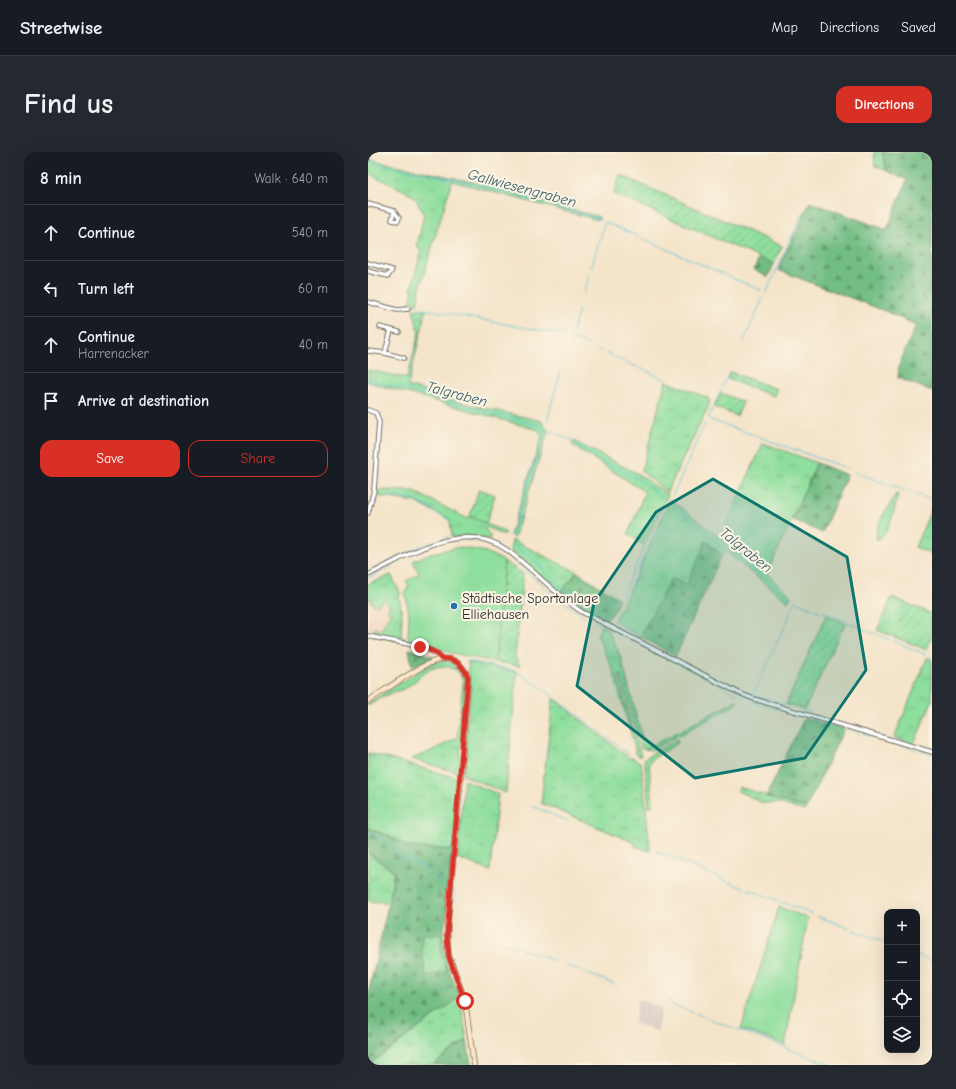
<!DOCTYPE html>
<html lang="en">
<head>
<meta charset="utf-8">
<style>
	:root { --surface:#171b24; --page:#242831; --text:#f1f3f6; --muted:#9ea1a6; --line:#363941; --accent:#d93025 }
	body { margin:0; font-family:"Comic Neue",sans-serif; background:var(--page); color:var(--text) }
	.controls { position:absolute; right:12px; bottom:12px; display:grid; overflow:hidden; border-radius:8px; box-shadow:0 4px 16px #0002 }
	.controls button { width:36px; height:36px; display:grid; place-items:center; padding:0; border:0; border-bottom:1px solid var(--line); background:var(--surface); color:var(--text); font:20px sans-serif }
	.stop { position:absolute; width:12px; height:12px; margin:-9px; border:3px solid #d93025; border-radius:50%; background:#fff }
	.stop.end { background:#d93025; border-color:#fff; box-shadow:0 1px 4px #0008 }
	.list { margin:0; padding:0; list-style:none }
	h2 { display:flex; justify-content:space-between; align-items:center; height:52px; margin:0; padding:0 16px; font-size:17px }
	h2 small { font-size:13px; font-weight:400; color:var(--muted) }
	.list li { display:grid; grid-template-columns:26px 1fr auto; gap:12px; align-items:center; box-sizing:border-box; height:56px; padding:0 16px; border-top:1px solid var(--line) }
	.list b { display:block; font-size:15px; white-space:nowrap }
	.list p { margin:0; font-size:13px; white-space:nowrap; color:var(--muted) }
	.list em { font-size:13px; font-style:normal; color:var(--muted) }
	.actions { display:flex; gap:8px; padding:12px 16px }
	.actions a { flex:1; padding:9px 0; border:1px solid var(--accent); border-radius:12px; text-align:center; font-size:14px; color:var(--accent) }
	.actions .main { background:var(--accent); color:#fff }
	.icon { flex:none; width:22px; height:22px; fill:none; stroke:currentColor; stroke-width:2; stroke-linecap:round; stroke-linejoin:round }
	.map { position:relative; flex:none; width:564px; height:913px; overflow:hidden; border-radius:12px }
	header { display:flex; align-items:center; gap:24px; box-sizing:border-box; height:56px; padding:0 20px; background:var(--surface); border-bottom:1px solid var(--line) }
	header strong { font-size:19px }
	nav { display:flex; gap:22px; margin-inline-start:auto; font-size:14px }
	.intro { display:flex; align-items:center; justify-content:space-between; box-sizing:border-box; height:96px; padding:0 24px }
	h1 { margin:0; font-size:28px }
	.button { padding:10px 18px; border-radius:12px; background:var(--accent); color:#fff; font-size:14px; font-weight:700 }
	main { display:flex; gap:24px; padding:0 24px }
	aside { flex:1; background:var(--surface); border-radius:12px; box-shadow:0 4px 16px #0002 }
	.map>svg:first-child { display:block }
	.built { fill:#f1d5bd }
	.industrial { fill:#cec1ba }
	.grass { fill:url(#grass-tufts); stroke:#5c8464 }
	.forest { fill:url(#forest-firs); stroke:#4e7458 }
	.garden { fill:url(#garden-furrows); stroke:#5c8464 }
	.pitch { fill:#8ede9d; stroke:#5c8464 }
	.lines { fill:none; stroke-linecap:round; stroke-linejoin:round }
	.stream { stroke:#55bed1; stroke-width:1 }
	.street-casing { stroke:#716c62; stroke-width:5.5 }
	.secondary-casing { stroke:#716c62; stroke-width:6 }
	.street { stroke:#fff; stroke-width:3.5 }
	.secondary { stroke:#fde5c5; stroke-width:4.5 }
	.route { stroke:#d93025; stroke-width:5 }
	.marked { fill:#0f766e; fill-opacity:0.2; stroke:#0f766e; stroke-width:3; stroke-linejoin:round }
	.poi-dot { fill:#1f6fb2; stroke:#fcf5e5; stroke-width:1.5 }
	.labels { text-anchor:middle; stroke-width:4; stroke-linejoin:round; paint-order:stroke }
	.poi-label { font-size:14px; fill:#2b2b2b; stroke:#fcf5e5; text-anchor:start }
	.water-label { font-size:15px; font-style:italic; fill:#3a5e65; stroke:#fcf5e5 }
</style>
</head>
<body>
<header>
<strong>Streetwise</strong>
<nav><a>Map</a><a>Directions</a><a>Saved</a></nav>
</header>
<div class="intro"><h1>Find us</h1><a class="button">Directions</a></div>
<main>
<aside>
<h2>8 min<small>Walk · 640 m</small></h2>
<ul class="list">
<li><svg class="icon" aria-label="ahead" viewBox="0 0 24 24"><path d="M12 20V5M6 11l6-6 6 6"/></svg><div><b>Continue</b></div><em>540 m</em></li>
<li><svg class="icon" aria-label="left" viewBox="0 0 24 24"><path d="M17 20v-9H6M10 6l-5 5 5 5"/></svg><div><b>Turn left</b></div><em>60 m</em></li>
<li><svg class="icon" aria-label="ahead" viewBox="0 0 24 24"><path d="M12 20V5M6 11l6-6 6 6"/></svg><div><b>Continue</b><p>Harrenacker</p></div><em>40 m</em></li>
<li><svg class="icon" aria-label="arrive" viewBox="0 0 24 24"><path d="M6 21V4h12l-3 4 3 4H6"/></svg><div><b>Arrive at destination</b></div></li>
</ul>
<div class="actions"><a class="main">Save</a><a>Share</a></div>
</aside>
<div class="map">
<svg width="564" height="913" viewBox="0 0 564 913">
	<defs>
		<pattern id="grass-tufts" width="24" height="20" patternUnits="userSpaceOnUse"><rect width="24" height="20" fill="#8ede9d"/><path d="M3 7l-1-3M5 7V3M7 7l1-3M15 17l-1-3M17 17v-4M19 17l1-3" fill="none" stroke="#7bbf87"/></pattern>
		<pattern id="forest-firs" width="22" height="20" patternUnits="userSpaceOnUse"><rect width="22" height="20" fill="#72bd84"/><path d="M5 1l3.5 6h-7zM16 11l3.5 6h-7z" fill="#5e9a6c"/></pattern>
		<pattern id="garden-furrows" width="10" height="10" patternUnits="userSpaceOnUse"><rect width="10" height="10" fill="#8ede9d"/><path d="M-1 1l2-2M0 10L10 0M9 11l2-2" fill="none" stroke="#7bbf87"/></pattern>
	</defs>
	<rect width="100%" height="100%" fill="#fcf5e5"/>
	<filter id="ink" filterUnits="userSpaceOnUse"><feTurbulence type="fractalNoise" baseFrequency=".025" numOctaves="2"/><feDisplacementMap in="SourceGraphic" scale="8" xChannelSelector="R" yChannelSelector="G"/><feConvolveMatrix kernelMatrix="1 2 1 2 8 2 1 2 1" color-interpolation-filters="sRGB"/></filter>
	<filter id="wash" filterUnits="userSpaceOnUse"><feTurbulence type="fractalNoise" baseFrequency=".012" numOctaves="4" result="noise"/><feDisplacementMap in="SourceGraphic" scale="16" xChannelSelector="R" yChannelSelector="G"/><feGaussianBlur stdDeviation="0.9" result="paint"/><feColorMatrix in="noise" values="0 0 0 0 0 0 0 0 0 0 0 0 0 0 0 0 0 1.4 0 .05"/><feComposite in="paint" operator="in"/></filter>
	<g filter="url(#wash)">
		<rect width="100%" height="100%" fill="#f4e4c9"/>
		<polygon class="built" points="23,423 33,442 31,443 34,464 33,484 36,486 36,489 0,482 0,432"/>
		<polygon class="industrial" points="270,847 291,855 293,858 289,879 266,871"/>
		<g class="grass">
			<polygon points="506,0 514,0 519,19 507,14"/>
			<polygon points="0,7 114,32 231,65 230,68 84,29 52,135 49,152 42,151 45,139 43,138 53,100 49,94 56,62 47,46 39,40 0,21"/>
			<polygon points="45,157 58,159 40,234 95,251 173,269 180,279 146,387 142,383 174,284 170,278 0,230 0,218 39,226 51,181"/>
			<polygon points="298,229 340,246 342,251 299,340 273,319"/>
			<polygon points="206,289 272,323 300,343 276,393 260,382 277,340 204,293"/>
			<polygon points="395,291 449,311 399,422 423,444 420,450 358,400 354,403 338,389 319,432 303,427 272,485 246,468 268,425 302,347 352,386"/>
			<polygon points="10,338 43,339 51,342 100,367 102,364 138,381 134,383 119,375 117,377 122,383 122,387 99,384 84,385 82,368 47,350 9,344"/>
			<path d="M 528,342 L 530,343 C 526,358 523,380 509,388 C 505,372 521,356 528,342 Z"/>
			<polygon points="564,356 564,403 547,395"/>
			<polygon points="144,388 209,420 192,441 142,398"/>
			<polygon points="23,423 33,442 31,443 34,464 33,484 36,486 35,490 4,483 7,476 12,479 23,460 19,458 22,454 15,448 9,454 2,450 4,448 2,447 0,449 0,432"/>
			<polygon points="233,474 239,475 253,506 274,585 280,593 285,593 369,548 370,550 367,553 284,598 274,597 252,523 250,524 273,604 269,604 267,602 267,596 245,518 229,483"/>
			<polygon points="559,506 564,508 564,549 546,592 526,586"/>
			<path d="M 80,509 C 90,512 95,518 98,527 L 91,621 L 43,607 L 61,600 L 89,586 L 95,533 C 94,525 92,519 84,516 C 64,508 51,528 36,537 C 31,539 26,539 21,542 C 14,545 7,550 0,554 L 0,551 L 61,513 L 67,510 Z"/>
			<polygon points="100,510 149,520 138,641 95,623 102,538"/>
			<polygon points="185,546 262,607 264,605 273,611 282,696 281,699 267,694 267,691 173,651"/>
			<polygon points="309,587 310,591 284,607 281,612 285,653 281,655 276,607"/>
			<polygon points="0,601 90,626 85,698 41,695 21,684 0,676"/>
			<polygon points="96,628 130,642 122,719 90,706"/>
			<polygon points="371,635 438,656 436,659 410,651 395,651 370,639"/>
			<polygon points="0,701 26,719 21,751 0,749"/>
			<polygon points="92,845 99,888 65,913 1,913"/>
		</g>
		<g class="forest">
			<polygon points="514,0 564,0 564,239 530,226 531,213 548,173 517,159 410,118 442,50 519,78 539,28 519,19"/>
			<polygon points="391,105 406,112 400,125 386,118"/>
			<polygon points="449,311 479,323 454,381 424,367"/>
			<polygon points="338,389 354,403 308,504 272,485 303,427 319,432"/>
			<polygon points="209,420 251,447 246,460 238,469 212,455 192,441"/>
			<polygon points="41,497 66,505 44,514"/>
			<polygon points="436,566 476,577 438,656 398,645"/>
			<polygon points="0,676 21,684 41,695 85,698 80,752 75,783 79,813 92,845 0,913 0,843 24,735 26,719 0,701"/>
			<polygon points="99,888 103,913 65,913"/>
		</g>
		<g class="garden">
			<polygon points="252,23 414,94 406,112 246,42"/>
			<polygon points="362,220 409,237 406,244 359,227"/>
			<polygon points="353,241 375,250 369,264 346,255"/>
			<polygon points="111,337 127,343 118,372 102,364"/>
			<polygon points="136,409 155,422 147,505 152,514 127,510"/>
			<path d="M 524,445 L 564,462 C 564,473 564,490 559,498 L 509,478 Z"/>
			<polygon points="458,463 478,472 472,481 437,557 418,552"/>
			<polygon points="54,782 73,783 73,802 79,819 58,824 54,800"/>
		</g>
		<g class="pitch">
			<polygon points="92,395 118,400 136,409 127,510 79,500 68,495 40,488 41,462 37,440 41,434 38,429 51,422 45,409 63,401"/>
			<polygon points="411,755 440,766 417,893 373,877"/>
		</g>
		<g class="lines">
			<g class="stream">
				<path d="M 0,9 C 37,18 74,24 111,33 C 152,43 192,55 232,67"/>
				<polyline points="0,21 12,28"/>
				<polyline points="223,116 237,70 394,139"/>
				<polyline points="216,141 221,123"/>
				<polyline points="398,141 435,60"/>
				<polyline points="50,156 196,183"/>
				<polyline points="204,181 211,158"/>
				<polyline points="203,189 208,188 222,194"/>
				<polyline points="375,191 395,146"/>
				<polyline points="230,198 233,199"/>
				<polyline points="238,201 269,215"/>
				<polyline points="272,216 300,229"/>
				<polyline points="0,228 39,237 95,254 173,274"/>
				<polyline points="354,235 360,223"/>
				<polyline points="347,251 353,239"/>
				<polyline points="345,255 340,266 343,268 481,317"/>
				<polyline points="179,269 192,221"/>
				<polyline points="486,320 564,348"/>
				<polyline points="305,343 337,271"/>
				<polyline points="22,344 47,348 83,369"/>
				<polyline points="302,351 423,447"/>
				<polyline points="144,384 177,277 203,288 230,307 274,329 296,347"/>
				<polyline points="99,388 117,390 129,395"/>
				<polyline points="145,389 150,397 165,407 191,433 209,447 218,449 236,462"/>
				<polyline points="281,394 290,374"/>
				<polyline points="130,396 185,442 218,466"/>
				<polyline points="0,421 53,394 81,385"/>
				<polyline points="268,422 279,398"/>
				<polyline points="0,426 33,409"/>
				<polyline points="263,433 266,426"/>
				<polyline points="254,443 277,394"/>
				<polyline points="455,460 522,488"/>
				<polyline points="227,469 232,473 235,473"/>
				<polyline points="245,471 272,485"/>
				<polyline points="230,482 238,491"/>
				<polyline points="525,489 557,502"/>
				<polyline points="561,504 564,506"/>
				<polyline points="99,509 146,518 177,538"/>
				<polyline points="311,512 373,544"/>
				<polyline points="179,540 263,604"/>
				<polyline points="385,549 433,564"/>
				<polyline points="421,554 385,543 428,449 451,459"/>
				<polyline points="424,555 442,560"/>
				<polyline points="442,566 449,568"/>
				<polyline points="457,570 492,581"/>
				<polyline points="495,582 516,588"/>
				<polyline points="519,589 549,598"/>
				<polyline points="553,599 564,602"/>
				<polyline points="164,654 200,669"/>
				<polyline points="0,680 14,686 35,706 53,713 60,718"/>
				<polyline points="288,699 349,725"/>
				<polyline points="66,724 70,725 77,736 80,737"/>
				<polyline points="351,726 376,736"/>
				<polyline points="380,737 444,762"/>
				<polyline points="449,764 481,776"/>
				<polyline points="83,769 86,738"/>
				<polyline points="485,778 519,791"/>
				<polyline points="81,783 82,775"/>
				<polyline points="136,791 148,795"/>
				<polyline points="153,797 187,809"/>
				<polyline points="549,803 564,809"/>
				<polyline points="197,813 246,832"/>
				<polyline points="301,848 303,852 308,854 365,876"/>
				<polyline points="368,877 463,913"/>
			</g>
		</g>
	</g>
	<g filter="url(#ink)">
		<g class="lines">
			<defs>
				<g id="street">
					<polyline points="0,52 26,59 31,66 30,69 24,68 26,59"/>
					<polyline points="0,111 24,118 20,124 0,119"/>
					<polyline points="0,150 29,158 40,157"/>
					<polyline points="12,175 31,180"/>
					<polyline points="23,178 17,201 36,206"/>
					<polyline points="0,199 17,201"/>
					<polyline points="0,258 8,261 11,270 6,338 0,361"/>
					<path d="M 0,423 C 41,403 94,366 139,398 C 165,417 187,442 214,460 L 371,541 L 386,547 L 564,600"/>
					<path d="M 0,484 C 15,488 68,494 73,507"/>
				</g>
				<path id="secondary" d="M 0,549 C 16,539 63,504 80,507 C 90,508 96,516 100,525 L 93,624 L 79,772 L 80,801 L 97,849 L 106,913"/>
			</defs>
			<use href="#street" class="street-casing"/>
			<use href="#secondary" class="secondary-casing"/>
			<use href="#street" class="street"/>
			<use href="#secondary" class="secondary"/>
		</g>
	</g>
	<g class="lines" filter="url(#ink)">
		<path class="route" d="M 52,495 C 60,497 69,499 73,507 C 86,505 95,513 100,525 L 79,783 L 81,805 L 97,849"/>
	</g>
	<path class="marked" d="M 345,327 L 479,405 L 498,518 L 437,606 L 327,626 L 209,534 L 226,451 L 288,360 Z"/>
	<circle class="poi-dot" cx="86" cy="454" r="4"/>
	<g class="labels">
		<g class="poi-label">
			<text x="94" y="451">Städtische Sportanlage<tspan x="94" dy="16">Elliehausen</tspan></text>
		</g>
		<g class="water-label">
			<text transform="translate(154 36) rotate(15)" y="5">Gallwiesengraben</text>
			<text transform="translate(89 242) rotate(15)" y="5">Talgraben</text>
			<text transform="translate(378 398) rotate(39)" y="5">Talgraben</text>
		</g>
	</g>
</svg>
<div class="controls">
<button>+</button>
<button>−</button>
<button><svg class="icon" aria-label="locate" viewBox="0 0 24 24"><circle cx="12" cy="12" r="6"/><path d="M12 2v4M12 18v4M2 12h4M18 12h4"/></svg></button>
<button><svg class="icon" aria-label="layers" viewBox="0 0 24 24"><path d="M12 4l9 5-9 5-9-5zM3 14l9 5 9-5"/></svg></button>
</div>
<div class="stop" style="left:97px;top:849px"></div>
<div class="stop end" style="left:52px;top:495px"></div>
</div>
</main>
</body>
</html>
